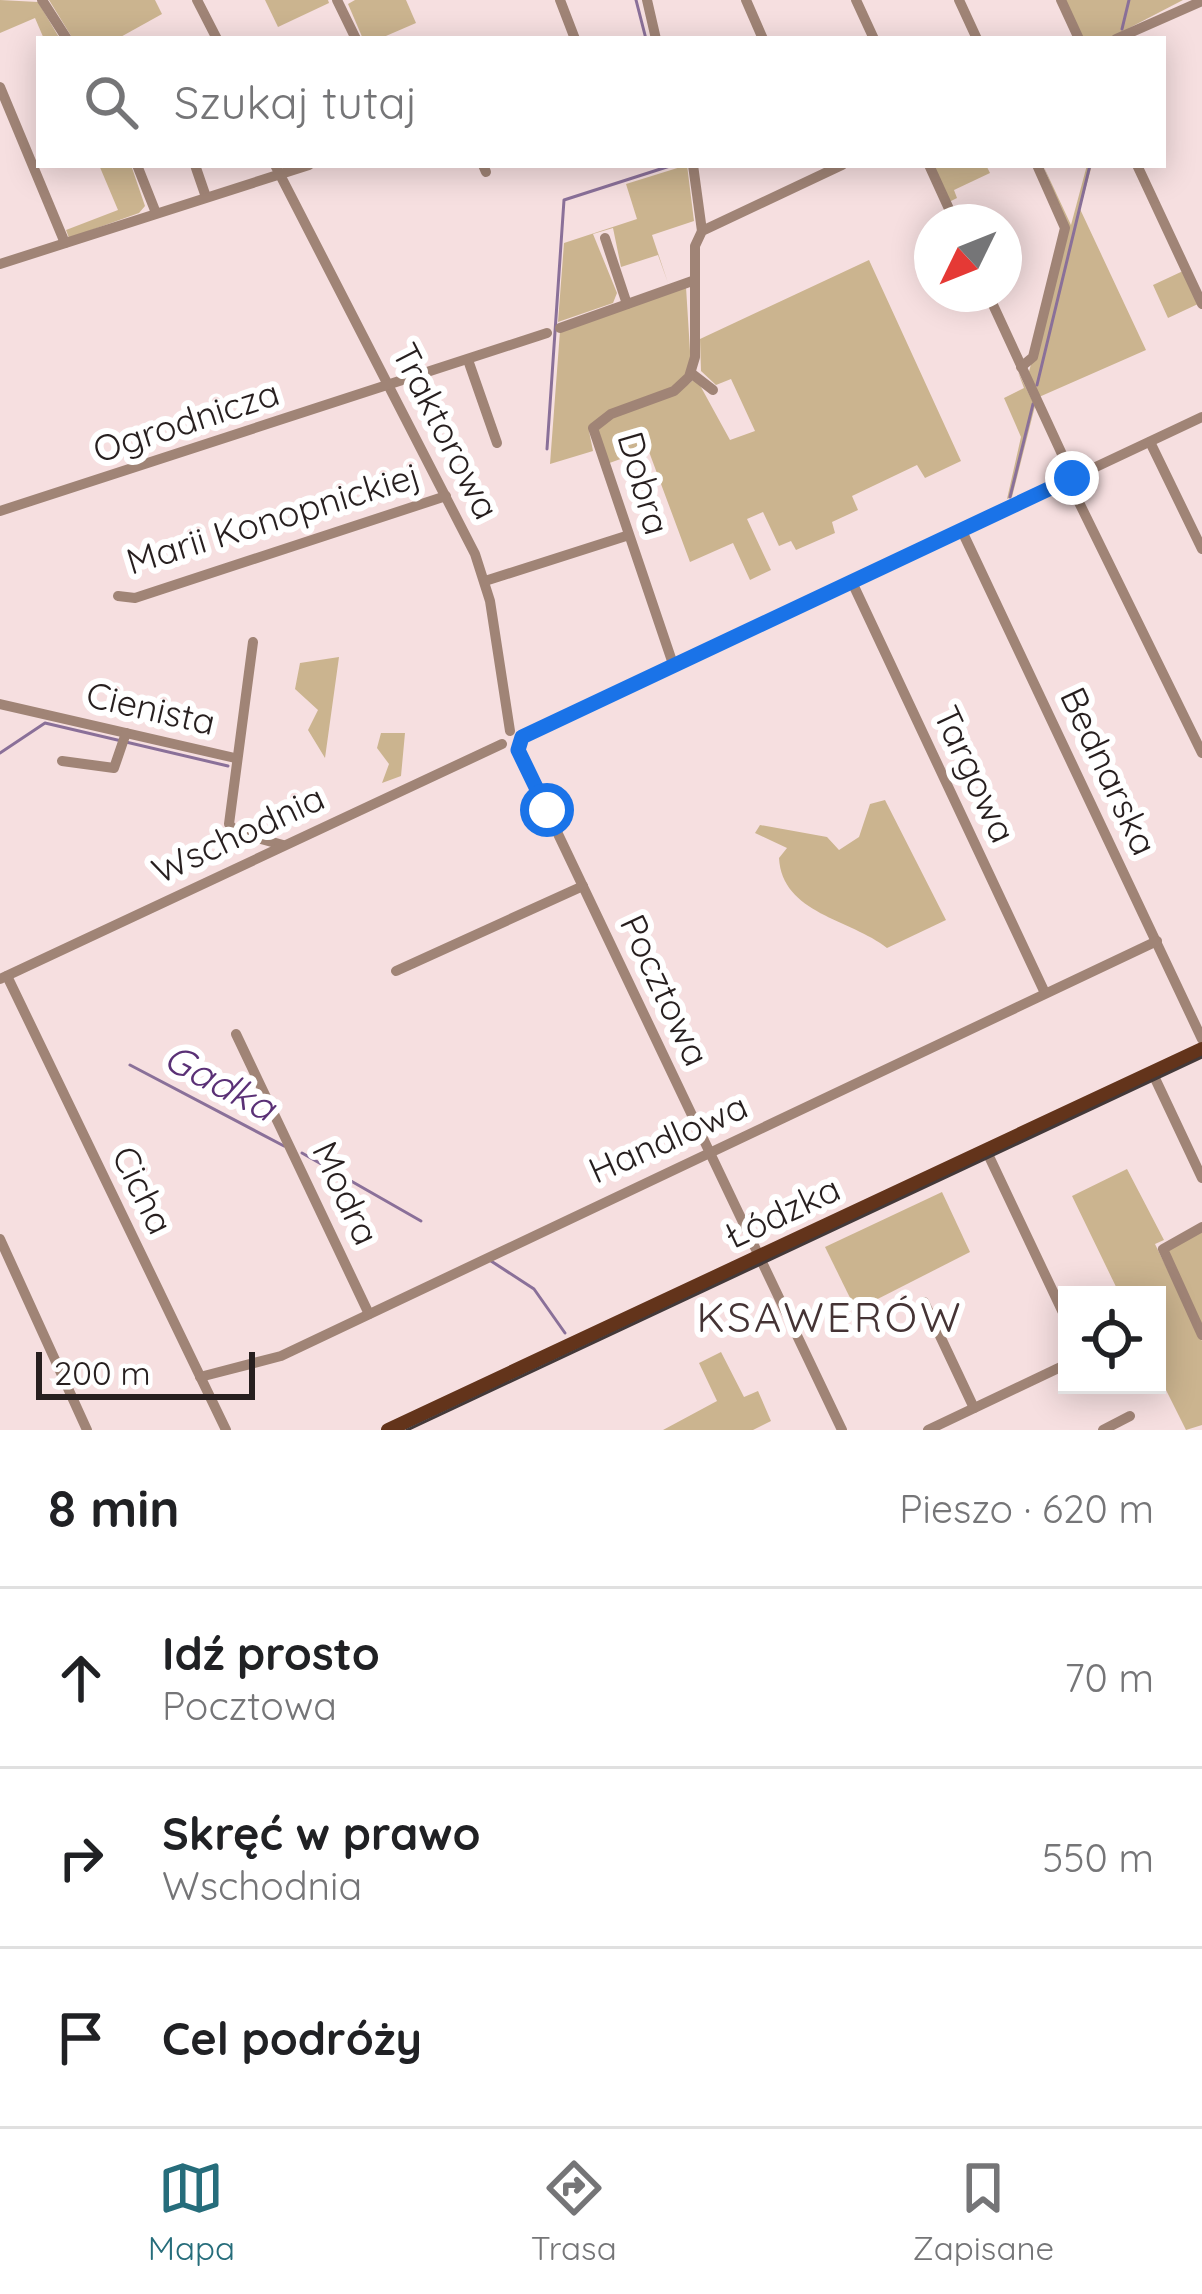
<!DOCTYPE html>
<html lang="pl">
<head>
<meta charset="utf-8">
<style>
	:root { --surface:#fff; --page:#f2f2f2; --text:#202124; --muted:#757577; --line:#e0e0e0; --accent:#266d7b }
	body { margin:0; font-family:Quicksand,sans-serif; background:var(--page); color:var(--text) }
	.controls { position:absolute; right:36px; bottom:36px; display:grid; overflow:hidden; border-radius:0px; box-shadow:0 6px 30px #0003 }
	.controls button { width:108px; height:108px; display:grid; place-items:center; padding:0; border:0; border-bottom:3px solid var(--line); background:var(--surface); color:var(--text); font:60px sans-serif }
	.compass { position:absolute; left:914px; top:204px; width:108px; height:108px; border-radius:50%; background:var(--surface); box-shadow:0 6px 30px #0003; rotate:227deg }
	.scale { position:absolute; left:36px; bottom:30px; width:219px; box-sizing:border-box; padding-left:12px; border:6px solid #271f1f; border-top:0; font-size:33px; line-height:42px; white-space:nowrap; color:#271f1f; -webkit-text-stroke:9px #fff; paint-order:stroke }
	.stop { position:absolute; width:36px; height:36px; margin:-27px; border:9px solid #1a73e8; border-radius:50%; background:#fff }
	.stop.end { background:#1a73e8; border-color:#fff; box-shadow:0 3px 12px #0008 }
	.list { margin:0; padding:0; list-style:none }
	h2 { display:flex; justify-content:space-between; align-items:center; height:156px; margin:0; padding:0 48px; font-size:51px }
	h2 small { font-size:39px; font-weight:400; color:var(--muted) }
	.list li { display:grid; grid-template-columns:78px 1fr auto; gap:36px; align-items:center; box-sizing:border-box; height:180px; padding:0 48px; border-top:3px solid var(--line) }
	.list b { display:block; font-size:45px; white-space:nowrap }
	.list p { margin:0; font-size:39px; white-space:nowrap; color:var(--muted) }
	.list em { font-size:39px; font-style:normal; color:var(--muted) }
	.icon { flex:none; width:66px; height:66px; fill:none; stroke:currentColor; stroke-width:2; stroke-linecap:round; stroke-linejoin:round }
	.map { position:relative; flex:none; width:1202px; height:1430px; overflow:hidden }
	.search { position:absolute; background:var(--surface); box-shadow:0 6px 30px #0003; left:36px; right:36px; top:36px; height:132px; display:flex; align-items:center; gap:30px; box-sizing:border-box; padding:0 42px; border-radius:0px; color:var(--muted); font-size:45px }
	.sheet { height:696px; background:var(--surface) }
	nav { display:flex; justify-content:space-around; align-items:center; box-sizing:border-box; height:168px; border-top:3px solid var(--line); background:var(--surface); font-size:33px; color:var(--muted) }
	nav a { display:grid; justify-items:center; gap:6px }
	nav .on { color:var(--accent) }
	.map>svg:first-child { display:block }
	.green { fill:#cbb48f }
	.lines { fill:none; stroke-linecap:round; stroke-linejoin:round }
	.stream { stroke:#8a7099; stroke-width:3 }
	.minor { stroke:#a08476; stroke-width:10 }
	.major { stroke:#63341b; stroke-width:14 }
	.tram { stroke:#433939; stroke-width:3 }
	.route { stroke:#1a73e8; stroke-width:15 }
	.labels { text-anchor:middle; stroke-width:12; stroke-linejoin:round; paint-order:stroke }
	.street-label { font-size:36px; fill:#271f1f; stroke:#fff }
	.water-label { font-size:39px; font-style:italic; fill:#5a3076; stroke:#fff }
	.quarter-label { font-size:42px; letter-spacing:3px; fill:#453435; stroke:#fff }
</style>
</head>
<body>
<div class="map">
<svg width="1202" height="1430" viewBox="0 0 1202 1430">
	<rect width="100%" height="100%" fill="#f6dfe0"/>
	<g class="green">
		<polygon points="0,0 38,2 60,39 44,39 35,18 0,33"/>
		<polygon points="49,0 155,0 162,14 117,39 73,39"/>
		<polygon points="265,0 328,0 329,3 278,27"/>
		<polygon points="355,0 406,0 416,23 379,39 363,39 348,4"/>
		<polygon points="1064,0 1183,0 1108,39 1082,39"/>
		<polygon points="99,165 131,165 145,206 139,213 69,238 66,230 118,210"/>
		<polygon points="687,165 694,221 652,235 668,283 658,255 621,267 613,228 593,234 617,293 613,303 558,322 564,243 637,219 626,184"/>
		<polygon points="932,165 986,165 990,173 954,190 957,198 949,202"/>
		<polygon points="1043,165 1071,225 1087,165 1092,165 1080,209 1146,350 1039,397 1028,375 1069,230"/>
		<path d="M 869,260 L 961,461 L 925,478 L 917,465 L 852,496 L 858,510 L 832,522 L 835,533 L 796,550 L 791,541 L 779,546 L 763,512 L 747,519 L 771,570 L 750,580 L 733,543 L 690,562 L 648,449 L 604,465 L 598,429 C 624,403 668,404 696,378 L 730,440 L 755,431 L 731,379 L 716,385 L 701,371 L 700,339 Z"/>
		<polygon points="1183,271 1198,304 1168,318 1153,285"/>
		<polygon points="686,287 691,367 677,385 589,431 593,451 550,464 560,331"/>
		<polygon points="1018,372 1035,406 1012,497 1007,499 1021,437 1004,398 1024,388"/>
		<polygon points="339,657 325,758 308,730 318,710 295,689 300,663"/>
		<polygon points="381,733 405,733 401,776 382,783 389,764 377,748"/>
		<path d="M 885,800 L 946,920 L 887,948 C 851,919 782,914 779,858 L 787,848 L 755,833 L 760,825 L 827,837 L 839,850 L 859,837 L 870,804 Z"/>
		<polygon points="1127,1169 1164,1240 1155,1244 1202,1341 1202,1425 1186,1430 1157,1372 1157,1295 1120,1295 1072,1196"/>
		<polygon points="942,1192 970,1252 856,1310 825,1247"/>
		<polygon points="1202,1229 1202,1331 1168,1256 1169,1247"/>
		<polygon points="721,1352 744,1397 758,1391 771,1421 753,1430 663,1430 717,1401 699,1363"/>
	</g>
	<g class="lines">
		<g class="stream">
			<polyline points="636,0 646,39"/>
			<polyline points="1122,29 1129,0"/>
			<polyline points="1037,385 1090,165"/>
			<polyline points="547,449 564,200 673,165"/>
			<polyline points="1010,497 1033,404"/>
			<polyline points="0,753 45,723 228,766"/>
			<polyline points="130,1065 284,1146"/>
			<polyline points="302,1153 421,1221"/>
			<polyline points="491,1261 534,1289 565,1333"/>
		</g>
		<g class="minor">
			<polyline points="42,0 67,39"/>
			<polyline points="197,0 217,39"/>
			<polyline points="337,0 356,39"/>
			<polyline points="560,0 575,39"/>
			<polyline points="647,0 656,39"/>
			<polyline points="746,0 763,39"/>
			<polyline points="856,0 874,39"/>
			<polyline points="959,0 977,39"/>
			<polyline points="1061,0 1079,39"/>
			<polyline points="1116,39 1202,1"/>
			<polyline points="0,87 65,243"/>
			<polyline points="137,165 156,213"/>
			<polyline points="195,165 206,197"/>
			<polyline points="275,165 475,554 490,601 510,731"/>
			<polyline points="483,165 486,172"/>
			<polyline points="693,165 702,231"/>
			<polyline points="929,165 955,222"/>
			<polyline points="1137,165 1202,304"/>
			<polyline points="605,238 627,304"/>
			<polyline points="0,264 309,165"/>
			<polyline points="988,294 1073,478"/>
			<polyline points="560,328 695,280"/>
			<polyline points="468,360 497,443"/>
			<polyline points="1021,367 1033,357 1065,228 1037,165"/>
			<polyline points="691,373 713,390"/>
			<polyline points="1150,442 1202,549"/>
			<polyline points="1068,480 1202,753"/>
			<polyline points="0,511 547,333"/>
			<polyline points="961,529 1202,1039"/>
			<polyline points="851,580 1045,993"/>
			<polyline points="485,581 626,536"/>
			<polyline points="118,596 135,598 446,496"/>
			<polyline points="253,642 229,824 236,832 283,845"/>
			<polyline points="673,664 593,428 611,414 674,391 689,377 695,357 695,246 702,231 842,165"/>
			<polyline points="0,704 235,758"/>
			<polyline points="522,737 1202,417"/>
			<polyline points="518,750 842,1430"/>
			<polyline points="62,761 114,768 126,733"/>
			<polyline points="396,971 583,886"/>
			<polyline points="7,976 226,1430"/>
			<polyline points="0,979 502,744"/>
			<polyline points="236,1034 369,1314"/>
			<polyline points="1152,1072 1202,1178"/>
			<polyline points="986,1150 1067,1321"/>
			<polyline points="1202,1227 1163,1249 1202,1335"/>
			<polyline points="0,1239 87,1430"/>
			<polyline points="924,1302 974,1408"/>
			<polyline points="200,1377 281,1356 1157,941"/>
			<polyline points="928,1430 1067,1364"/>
			<polyline points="1103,1430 1130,1416"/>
		</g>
		<polyline class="major" points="388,1430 1202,1049"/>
		<polyline class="tram" points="407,1430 1202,1057"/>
	</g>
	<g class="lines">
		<polyline class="route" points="547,810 518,750 522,737 1072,478"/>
	</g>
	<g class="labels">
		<g class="street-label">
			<text transform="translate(186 421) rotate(-18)" y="13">Ogrodnicza</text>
			<text transform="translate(446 431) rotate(63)" y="13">Traktorowa</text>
			<text transform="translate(644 483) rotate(74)" y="13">Dobra</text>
			<text transform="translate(273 518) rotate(-17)" y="13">Marii Konopnickiej</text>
			<text transform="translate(151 708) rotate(13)" y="13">Cienista</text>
			<text transform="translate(1109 771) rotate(65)" y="13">Bednarska</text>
			<text transform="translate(975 774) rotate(65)" y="13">Targowa</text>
			<text transform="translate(238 834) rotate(-25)" y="13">Wschodnia</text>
			<text transform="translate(665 990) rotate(65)" y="13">Pocztowa</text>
			<text transform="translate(668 1138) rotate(-24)" y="13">Handlowa</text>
			<text transform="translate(143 1190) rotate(64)" y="13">Cicha</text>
			<text transform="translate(346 1193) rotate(65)" y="13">Modra</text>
			<text transform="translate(782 1212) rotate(-25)" y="13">Łódzka</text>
		</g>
		<g class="water-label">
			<text transform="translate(220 1082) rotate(28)" y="14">Gadka</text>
		</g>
		<g class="quarter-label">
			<text x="830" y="1332">KSAWERÓW</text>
		</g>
	</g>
</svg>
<div class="controls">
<button><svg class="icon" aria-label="locate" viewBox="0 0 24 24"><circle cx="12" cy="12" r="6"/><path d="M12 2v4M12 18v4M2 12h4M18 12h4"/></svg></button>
</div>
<svg class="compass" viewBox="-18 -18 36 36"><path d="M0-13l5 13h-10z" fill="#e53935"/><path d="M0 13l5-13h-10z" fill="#757577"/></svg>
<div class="scale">200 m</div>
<div class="stop" style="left:547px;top:810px"></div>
<div class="stop end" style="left:1072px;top:478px"></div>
<div class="search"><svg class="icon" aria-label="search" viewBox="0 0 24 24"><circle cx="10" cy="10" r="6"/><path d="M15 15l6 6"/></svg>Szukaj tutaj</div>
</div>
<section class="sheet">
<h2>8 min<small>Pieszo · 620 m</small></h2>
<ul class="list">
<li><svg class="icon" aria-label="ahead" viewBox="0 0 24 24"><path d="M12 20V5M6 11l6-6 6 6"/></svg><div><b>Idź prosto</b><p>Pocztowa</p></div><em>70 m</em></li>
<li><svg class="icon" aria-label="right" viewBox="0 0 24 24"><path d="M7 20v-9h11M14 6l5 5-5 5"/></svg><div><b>Skręć w prawo</b><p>Wschodnia</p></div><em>550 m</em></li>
<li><svg class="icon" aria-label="arrive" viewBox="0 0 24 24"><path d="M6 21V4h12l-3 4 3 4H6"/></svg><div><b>Cel podróży</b></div></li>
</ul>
</section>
<nav>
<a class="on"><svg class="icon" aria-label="map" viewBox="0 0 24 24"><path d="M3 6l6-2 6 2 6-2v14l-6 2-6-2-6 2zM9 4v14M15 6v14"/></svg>Mapa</a>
<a><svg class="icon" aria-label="directions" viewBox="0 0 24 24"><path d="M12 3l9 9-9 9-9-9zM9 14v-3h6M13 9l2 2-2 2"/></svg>Trasa</a>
<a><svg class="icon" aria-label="saved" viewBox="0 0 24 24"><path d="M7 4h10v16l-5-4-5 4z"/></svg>Zapisane</a>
</nav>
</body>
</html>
